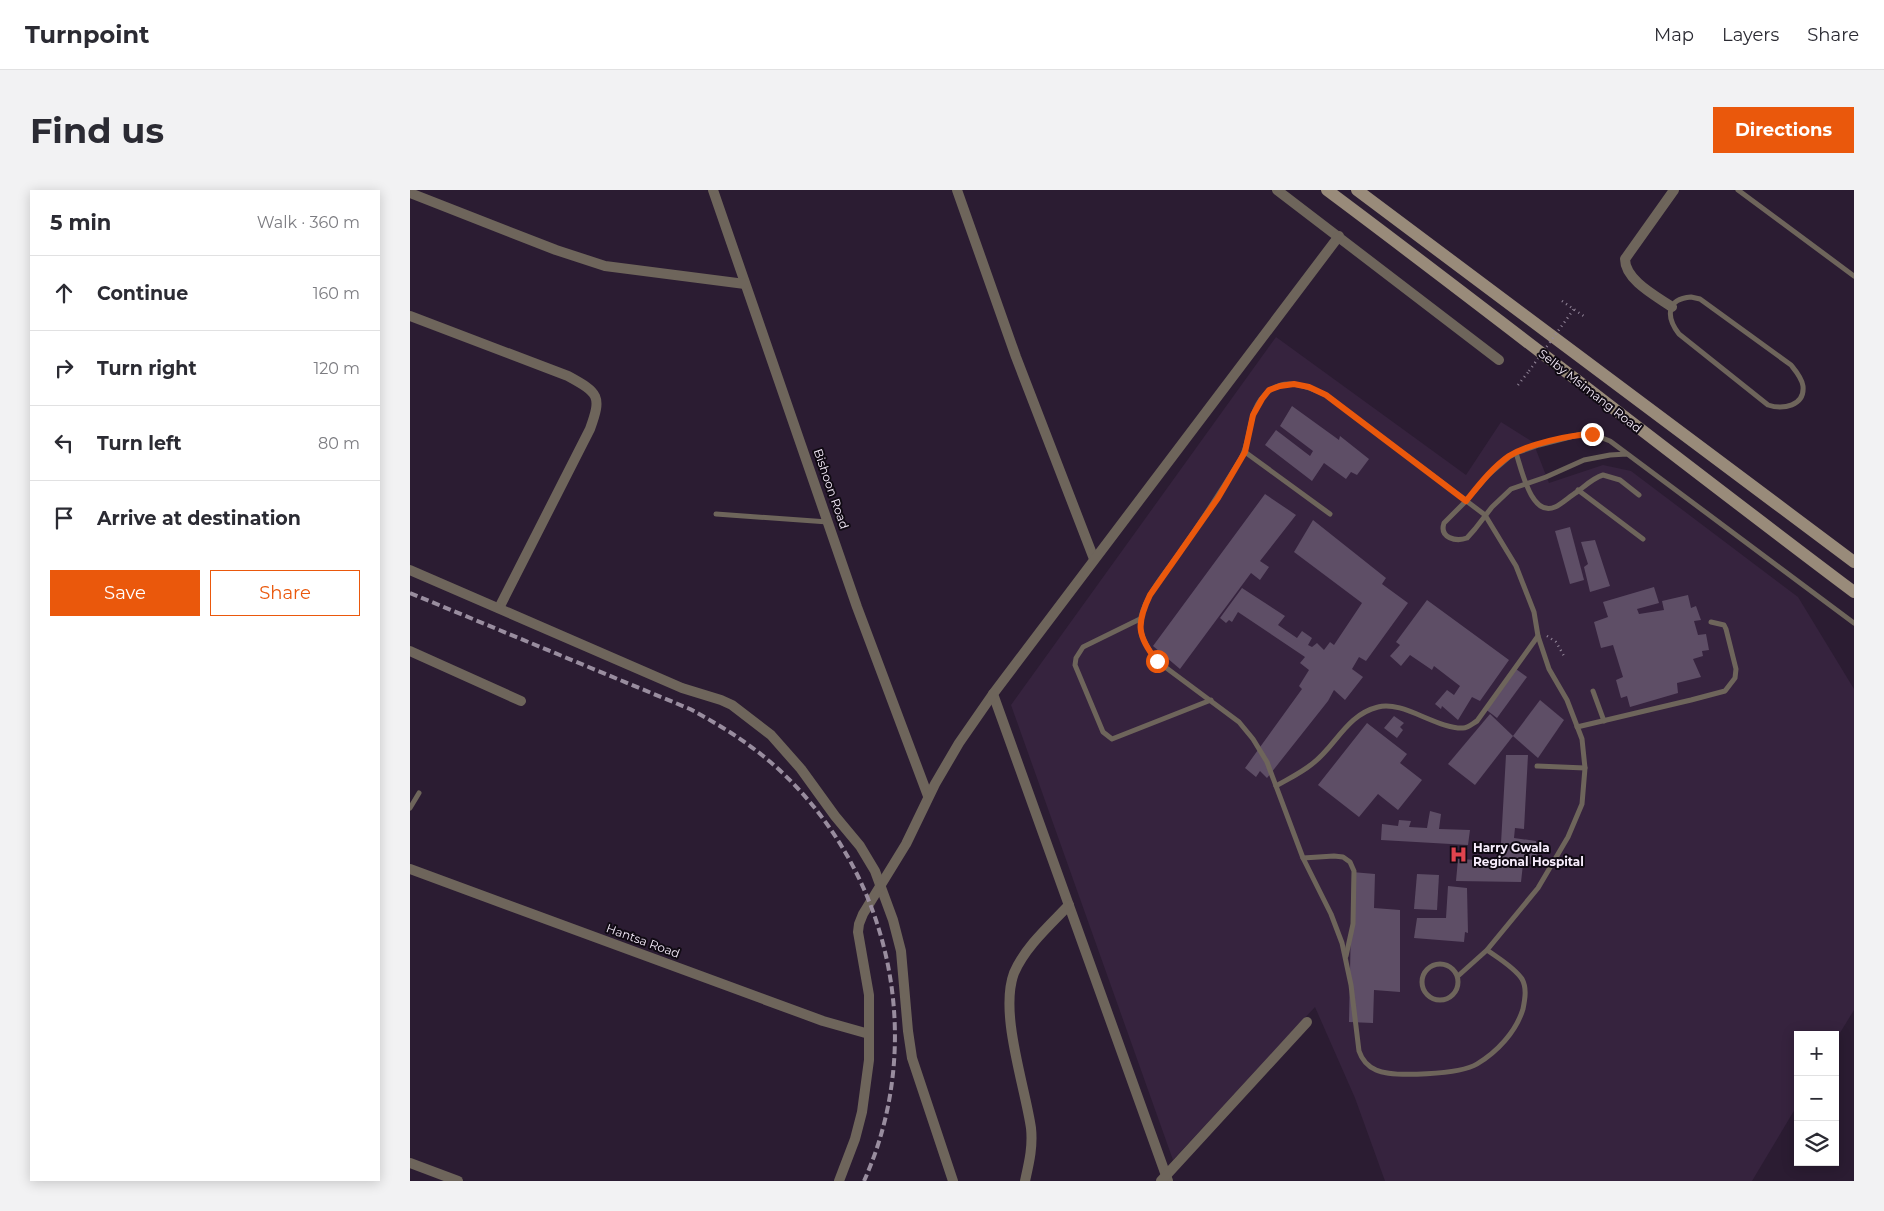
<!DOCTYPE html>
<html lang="en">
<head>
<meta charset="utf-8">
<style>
	:root { --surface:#fff; --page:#f2f2f3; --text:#2b2b33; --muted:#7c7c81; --line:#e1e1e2; --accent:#ea580c }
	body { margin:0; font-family:Montserrat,sans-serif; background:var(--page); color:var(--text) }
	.controls { position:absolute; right:15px; bottom:15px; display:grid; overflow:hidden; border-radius:0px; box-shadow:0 2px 12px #0003 }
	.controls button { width:45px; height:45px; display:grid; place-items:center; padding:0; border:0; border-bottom:1px solid var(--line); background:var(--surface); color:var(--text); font:25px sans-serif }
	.stop { position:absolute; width:15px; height:15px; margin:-11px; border:4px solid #ea580c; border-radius:50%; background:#fff }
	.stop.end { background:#ea580c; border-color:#fff; box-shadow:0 1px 5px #0008 }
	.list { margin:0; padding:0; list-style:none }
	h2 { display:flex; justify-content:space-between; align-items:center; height:65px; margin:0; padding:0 20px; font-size:21px }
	h2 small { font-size:16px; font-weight:400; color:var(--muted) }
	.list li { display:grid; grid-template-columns:32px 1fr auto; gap:15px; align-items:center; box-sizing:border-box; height:75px; padding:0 20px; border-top:1px solid var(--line) }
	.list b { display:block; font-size:19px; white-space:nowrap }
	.list em { font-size:16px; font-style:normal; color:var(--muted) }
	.actions { display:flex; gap:10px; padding:15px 20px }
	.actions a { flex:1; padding:11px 0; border:1px solid var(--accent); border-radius:0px; text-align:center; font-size:18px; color:var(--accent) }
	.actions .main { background:var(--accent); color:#fff }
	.icon { flex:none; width:28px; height:28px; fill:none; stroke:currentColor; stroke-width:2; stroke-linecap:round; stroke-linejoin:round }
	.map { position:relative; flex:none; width:1444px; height:991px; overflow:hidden; border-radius:0px }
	header { display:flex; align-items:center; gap:30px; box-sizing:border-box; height:70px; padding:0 25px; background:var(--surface); border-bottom:1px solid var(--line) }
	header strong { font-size:24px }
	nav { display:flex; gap:28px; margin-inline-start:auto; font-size:18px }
	.intro { display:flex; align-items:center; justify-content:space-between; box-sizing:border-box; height:120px; padding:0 30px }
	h1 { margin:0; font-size:35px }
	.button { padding:12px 22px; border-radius:0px; background:var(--accent); color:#fff; font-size:18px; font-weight:700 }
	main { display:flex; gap:30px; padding:0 30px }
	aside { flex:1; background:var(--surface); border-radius:0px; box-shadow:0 2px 12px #0003 }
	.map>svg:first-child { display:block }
	.built { fill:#36233e }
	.building { fill:#5e4e66 }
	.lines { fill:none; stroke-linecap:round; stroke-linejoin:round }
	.path { stroke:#95889b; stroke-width:2.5; stroke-dasharray:1 4; stroke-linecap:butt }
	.service { stroke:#6e655b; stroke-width:5 }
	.minor { stroke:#6e655b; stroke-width:10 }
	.secondary { stroke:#998b7a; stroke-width:12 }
	.rail { stroke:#998d9f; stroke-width:4; stroke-dasharray:8 4; stroke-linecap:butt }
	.path-bridge { stroke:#95889b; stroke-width:2.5; stroke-dasharray:1 4; stroke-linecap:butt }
	.route { stroke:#ea580c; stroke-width:6 }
	.labels { text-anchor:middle; stroke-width:4; stroke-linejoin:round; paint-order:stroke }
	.street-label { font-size:12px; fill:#f7edfc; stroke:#100a13 }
	.poi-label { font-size:12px; font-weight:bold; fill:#f7edfc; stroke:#100a13; text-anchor:start }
</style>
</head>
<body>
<header>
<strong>Turnpoint</strong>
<nav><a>Map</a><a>Layers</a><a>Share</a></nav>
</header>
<div class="intro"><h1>Find us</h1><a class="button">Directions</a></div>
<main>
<aside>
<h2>5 min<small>Walk · 360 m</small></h2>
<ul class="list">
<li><svg class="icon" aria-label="ahead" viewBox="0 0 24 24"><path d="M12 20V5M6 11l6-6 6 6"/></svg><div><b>Continue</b></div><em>160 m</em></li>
<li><svg class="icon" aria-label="right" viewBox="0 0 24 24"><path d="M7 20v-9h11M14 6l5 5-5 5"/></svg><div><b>Turn right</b></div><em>120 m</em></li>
<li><svg class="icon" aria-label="left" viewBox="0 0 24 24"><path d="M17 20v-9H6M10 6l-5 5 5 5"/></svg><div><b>Turn left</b></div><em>80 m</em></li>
<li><svg class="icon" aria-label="arrive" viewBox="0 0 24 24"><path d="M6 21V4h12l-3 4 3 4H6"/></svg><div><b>Arrive at destination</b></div></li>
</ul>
<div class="actions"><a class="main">Save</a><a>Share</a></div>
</aside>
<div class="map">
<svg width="1444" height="991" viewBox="0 0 1444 991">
	<rect width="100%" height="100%" fill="#2b1c32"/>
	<polygon class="built" points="866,147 1056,285 1091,232 1123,252 1139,293 1193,275 1221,281 1388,407 1444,499 1444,820 1425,851 1425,845 1388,845 1388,914 1342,991 975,991 945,908 905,817 763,970 601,515"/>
	<g class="building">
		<polygon points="882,216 929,250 930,246 959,269 947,285 941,282 936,289 914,273 902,291 855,255 866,240 900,266 903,261 870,236"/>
		<polygon points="855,304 886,325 850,371 859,377 850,390 841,383 770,479 743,456"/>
		<polygon points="903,330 976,388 972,394 998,413 956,471 949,467 942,479 953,487 935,510 924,500 918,511 857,588 850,581 846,587 835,578 892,499 889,496 899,480 890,473 895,467 828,422 822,432 819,430 816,433 810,428 832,398 875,426 868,435 887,448 892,441 902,448 898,455 902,457 907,453 914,460 920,452 924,455 952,413 884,362"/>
		<polygon points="1160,337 1174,390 1160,394 1145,341"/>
		<polygon points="1185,350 1200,396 1180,402 1174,377 1178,374 1171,352"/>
		<polygon points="1244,397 1249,413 1227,419 1229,424 1254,420 1252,411 1278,405 1281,418 1286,416 1291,430 1284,431 1288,445 1296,444 1299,460 1292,461 1293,466 1283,469 1291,487 1267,493 1268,503 1220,517 1217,506 1211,508 1206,490 1213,487 1203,455 1191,458 1184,432 1198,427 1193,412"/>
		<polygon points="1017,410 1099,470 1070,511 1062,507 1048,530 1032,516 1031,519 1025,514 1037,500 1044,505 1050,496 1024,476 1022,480 1000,465 991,476 980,466 990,455 986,452"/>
		<polygon points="1106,479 1117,487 1087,528 1074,518"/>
		<polygon points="1130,510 1154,530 1128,568 1103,546"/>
		<polygon points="1080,524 1103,546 1065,595 1038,574"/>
		<polygon points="984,526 994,533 990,537 993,540 987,548 974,538"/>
		<polygon points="957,533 997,564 990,573 1012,590 988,620 968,604 949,627 908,595"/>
		<polygon points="1096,565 1118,565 1114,639 1105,638 1104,648 1126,651 1127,675 1106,672 1113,674 1111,692 1046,691 1048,669 1090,671"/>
		<polygon points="1020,621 1031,624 1029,639 1060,640 1058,655 971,650 972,634 988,636 989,630 1001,631 999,637 1017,638"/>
		<polygon points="942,682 965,684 964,718 990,720 990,802 964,800 963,833 939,832"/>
		<polygon points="1007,684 1029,685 1027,720 1004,719"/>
		<polygon points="1038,696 1057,698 1058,743 1055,742 1054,752 1004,748 1007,728 1036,728"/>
	</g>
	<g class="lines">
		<g class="path">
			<polyline points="1152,111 1175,127"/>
			<polyline points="1108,195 1119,181"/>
			<polyline points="1137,446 1146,452 1154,466"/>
		</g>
		<g class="service">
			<polyline points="1328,0 1444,86"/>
			<path d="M 1281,107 L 1290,109 L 1381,175 C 1385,180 1392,188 1393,196 C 1395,216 1373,220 1358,215 L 1269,144 C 1256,127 1256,109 1281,107 Z"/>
			<polyline points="835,262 920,324"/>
			<path d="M 1106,263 C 1111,277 1121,328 1145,317 C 1152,314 1160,306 1167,302 C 1175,296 1183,288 1193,285 L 1210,290 L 1229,305"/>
			<path d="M 1217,264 L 1200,265 L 1174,270 L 1136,287 L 1101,299 L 1082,317 L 1065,339 L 1057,348 C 1046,352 1029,348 1034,333 L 1056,311 L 1078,285 L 1099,267 L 1106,263 L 1129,255 L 1172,244 L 1182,244 L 1200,251 L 1444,433"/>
			<polyline points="1168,300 1233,349"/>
			<polyline points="306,324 418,332"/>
			<polyline points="730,429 673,457 666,468 665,475 693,542 702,549 801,510"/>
			<polyline points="1183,501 1194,531"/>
			<polyline points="1167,537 1281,510 1315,501 1325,488 1326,479 1316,439 1314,435 1301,432"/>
			<polyline points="1127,576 1175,578"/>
			<path d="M 866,596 C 878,589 891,583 902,574 C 926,556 936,525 968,517 C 992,510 1027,539 1053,538 C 1058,538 1062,534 1067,531 L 1128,446"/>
			<polyline points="0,618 9,603"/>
			<polyline points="893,668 924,666 933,667 940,672 944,681 943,734 936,766"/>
			<circle cx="1030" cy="792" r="18"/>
			<path d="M 1048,786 L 1077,760 L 1128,698 L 1158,647 L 1172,614 L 1175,578 L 1172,549 L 1157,510 L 1139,479 L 1128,446 L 1124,422 L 1106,376 L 1075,325 L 916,205 C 899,197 876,187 859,201 C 836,219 843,249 830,270 C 811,301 791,332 770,362 C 756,382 737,403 731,427 C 727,443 738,459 747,471 L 829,532 L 843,549 L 857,572 L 893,668 L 921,724 L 932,753 L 941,795 L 949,861 C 952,870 957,876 966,880 C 983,888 1051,884 1067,874 C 1087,862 1106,842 1113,819 C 1115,809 1117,798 1112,789 C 1104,777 1088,768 1077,760"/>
		</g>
		<g class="minor">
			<polyline points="303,0 447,417 518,606"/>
			<polyline points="547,0 606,167 684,369"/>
			<polyline points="867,0 1089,170"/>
			<polyline points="0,3 146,60 195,76 335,94"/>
			<path d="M 1262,117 C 1246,106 1215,90 1215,69 L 1264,0"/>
			<path d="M 0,126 L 158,186 C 189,203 192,206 180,239 L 89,418"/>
			<polyline points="0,380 272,498 311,510 322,515 361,545 391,579 425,626 450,656 465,681 483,730 491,761 498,841 502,868 543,991"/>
			<polyline points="0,461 111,511"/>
			<polyline points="583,504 758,991"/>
			<polyline points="0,679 413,831 459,844"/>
			<polyline points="0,973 48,991"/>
			<polyline points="429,991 445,949 452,922 459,870 459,805 448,742 449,734 453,724 496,654 525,594 549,553 583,504 929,46"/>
			<path d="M 615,991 C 619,973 623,957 621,938 C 615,896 589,823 604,783 C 615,757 640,735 659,715"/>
			<polyline points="751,991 897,832"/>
		</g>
		<g class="secondary">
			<path d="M 917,0 C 1094,132 1267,269 1444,402"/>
			<polyline points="947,0 1444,372"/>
		</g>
		<path class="rail" d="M 0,403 L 280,519 C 310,535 339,553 365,576 C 480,679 518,849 454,991"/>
		<polyline class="path-bridge" points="1119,181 1164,119"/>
	</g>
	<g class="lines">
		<path class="route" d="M 747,471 C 727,446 726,434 740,405 L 808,308 L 835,262 L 843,225 L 852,209 L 859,200 L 870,196 L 884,194 L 899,197 L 916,205 L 1056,311 C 1069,295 1082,278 1099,266 C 1119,254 1159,245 1182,244"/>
	</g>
	<defs>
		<symbol id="hospital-bare" viewBox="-9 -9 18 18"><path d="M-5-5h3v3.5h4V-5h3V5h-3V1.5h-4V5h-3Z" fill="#e0444e" stroke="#100a13" stroke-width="2.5" paint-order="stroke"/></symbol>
	</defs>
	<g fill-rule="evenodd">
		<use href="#hospital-bare" x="1036" y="652" width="25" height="25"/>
	</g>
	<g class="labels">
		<g class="street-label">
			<text transform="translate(1180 201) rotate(38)" y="4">Selby Msimang Road</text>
			<text transform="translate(421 299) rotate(71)" y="4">Bishoon Road</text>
			<text transform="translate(233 751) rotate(20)" y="4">Hantsa Road</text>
		</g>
		<g class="poi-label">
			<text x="1063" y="662">Harry Gwala<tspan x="1063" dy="14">Regional Hospital</tspan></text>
		</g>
	</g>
</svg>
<div class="controls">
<button>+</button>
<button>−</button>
<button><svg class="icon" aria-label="layers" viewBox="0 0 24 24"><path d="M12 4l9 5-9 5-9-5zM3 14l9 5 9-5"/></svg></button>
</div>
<div class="stop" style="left:747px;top:471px"></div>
<div class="stop end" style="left:1182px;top:244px"></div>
</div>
</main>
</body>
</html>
